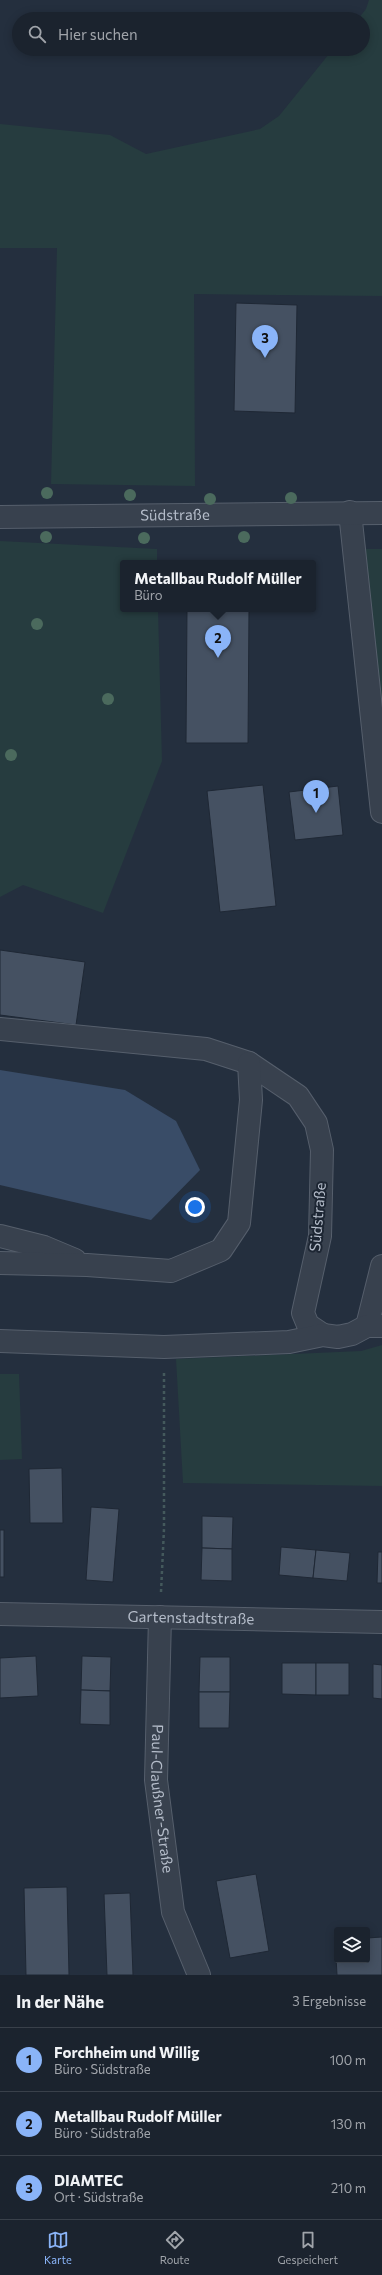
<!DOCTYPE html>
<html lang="de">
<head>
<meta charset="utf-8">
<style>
	:root { --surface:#1b232e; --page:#282f3a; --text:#f1f3f6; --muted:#a0a4aa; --line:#39404a; --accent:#8ab4f8 }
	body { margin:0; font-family:Commissioner,sans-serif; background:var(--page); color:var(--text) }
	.controls { position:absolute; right:12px; bottom:12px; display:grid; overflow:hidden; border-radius:4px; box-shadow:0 2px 10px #0003 }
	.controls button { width:36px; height:36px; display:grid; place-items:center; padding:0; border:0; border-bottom:1px solid var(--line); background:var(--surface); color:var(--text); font:20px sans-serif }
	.you { position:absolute; left:195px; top:1207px; width:14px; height:14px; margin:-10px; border:3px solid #fff; border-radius:50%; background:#1a73e8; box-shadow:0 0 0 6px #1a73e833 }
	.badge { display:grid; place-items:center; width:26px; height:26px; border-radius:50%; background:var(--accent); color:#111; font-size:13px; font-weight:700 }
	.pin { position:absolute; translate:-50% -33px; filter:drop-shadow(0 1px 2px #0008) }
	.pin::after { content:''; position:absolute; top:21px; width:14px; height:12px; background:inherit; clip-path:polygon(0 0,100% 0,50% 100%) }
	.popup { position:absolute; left:120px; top:560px; width:196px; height:52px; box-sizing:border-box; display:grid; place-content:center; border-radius:4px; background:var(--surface); filter:drop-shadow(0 1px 3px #0005); font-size:13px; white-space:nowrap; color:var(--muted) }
	.popup b { font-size:15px; color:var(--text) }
	.popup::after { content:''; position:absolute; left:50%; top:100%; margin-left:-8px; border:8px solid transparent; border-top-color:var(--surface) }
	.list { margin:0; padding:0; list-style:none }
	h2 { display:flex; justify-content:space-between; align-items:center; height:52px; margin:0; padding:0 16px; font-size:17px }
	h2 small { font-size:13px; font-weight:400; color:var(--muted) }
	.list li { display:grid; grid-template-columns:26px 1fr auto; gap:12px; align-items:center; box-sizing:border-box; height:64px; padding:0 16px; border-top:1px solid var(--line) }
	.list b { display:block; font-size:15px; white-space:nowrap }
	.list p { margin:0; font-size:13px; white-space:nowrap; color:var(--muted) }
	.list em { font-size:13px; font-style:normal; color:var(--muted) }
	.icon { flex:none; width:22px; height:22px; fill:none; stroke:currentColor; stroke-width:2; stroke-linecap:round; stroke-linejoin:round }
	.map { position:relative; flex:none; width:382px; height:1975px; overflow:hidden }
	.search { position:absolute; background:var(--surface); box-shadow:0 2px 10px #0003; left:12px; right:12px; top:12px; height:44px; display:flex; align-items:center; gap:10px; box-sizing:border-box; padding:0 14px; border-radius:22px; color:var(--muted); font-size:15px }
	.sheet { height:244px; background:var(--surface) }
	nav { display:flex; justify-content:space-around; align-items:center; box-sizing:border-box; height:56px; border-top:1px solid var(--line); background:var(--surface); font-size:11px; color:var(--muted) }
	nav a { display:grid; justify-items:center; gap:2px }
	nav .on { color:var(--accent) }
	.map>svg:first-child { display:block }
	.green { fill:#263c3f }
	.water { fill:#394c67 }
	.building { fill:#455162; stroke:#1f2835 }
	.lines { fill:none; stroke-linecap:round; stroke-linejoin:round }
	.minor-casing { stroke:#565f6c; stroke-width:24 }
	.path { stroke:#44595c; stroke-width:2.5; stroke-dasharray:3 3; stroke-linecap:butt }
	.minor { stroke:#38414e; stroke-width:22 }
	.tree { fill:#4b6a5d }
	.labels { text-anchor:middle; stroke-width:4; stroke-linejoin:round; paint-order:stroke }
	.street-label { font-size:15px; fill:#b4bcc9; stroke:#1d2633 }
</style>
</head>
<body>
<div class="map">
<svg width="382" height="1975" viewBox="0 0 382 1975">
	<rect width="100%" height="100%" fill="#242f3e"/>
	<g class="green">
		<polygon points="369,0 382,0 382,296 194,294 195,486 51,484 57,248 0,248 0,124 110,135 146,154 260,129 279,116 333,49 363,49 363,19 358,19 366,9"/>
		<polygon points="0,541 157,549 157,563 123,563 123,609 158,609 162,761 103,913 23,885 0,897"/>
		<polygon points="365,549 382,549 382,705 379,683"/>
		<polygon points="382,1345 382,1486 183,1483 176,1359 361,1351"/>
		<polygon points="0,1374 19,1374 22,1459 0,1460"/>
	</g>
	<polygon class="water" points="0,1070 125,1090 176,1121 200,1170 151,1220 0,1185"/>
	<g class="building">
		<polygon points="236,303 297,305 295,413 234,411"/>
		<polygon points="187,609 249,609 248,743 186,743"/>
		<polygon points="263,785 276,906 220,912 207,791"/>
		<polygon points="338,786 343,835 295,840 289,792"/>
		<polygon points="0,950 85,962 76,1025 0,1015"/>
		<polygon points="62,1468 63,1523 30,1523 29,1469"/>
		<polygon points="91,1507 119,1509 113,1582 86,1580"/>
		<polygon points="202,1516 233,1517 232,1549 202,1548"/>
		<rect x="0" y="1530" width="4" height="47"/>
		<polygon points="281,1547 316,1550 313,1578 279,1575"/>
		<polygon points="202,1548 232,1549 232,1581 201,1580"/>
		<polygon points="316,1550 350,1553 347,1581 313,1578"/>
		<polygon points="378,1552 382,1552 382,1583 377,1583"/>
		<polygon points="36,1656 38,1696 0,1698 0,1658"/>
		<polygon points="82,1656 111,1657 110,1691 81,1690"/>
		<polygon points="200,1657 230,1657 230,1692 199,1692"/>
		<polygon points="282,1663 316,1663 316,1695 282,1694"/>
		<rect x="316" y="1663" width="33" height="32"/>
		<polygon points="373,1664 382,1665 382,1699 373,1698"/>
		<polygon points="81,1690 110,1691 110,1725 80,1724"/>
		<polygon points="199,1692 230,1692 229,1728 199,1728"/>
		<polygon points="256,1874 269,1951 230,1958 216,1881"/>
		<polygon points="67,1887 69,1975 26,1975 24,1888"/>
		<polygon points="130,1893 133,1975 107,1975 104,1894"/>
		<polygon points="382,1937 382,1975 337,1975 335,1939 337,1939 337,1960 367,1960 367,1938"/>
	</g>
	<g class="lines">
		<defs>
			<g id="minor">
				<polyline points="350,512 382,812"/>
				<path id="s1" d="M 0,517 L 382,513"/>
				<polyline points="0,1029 206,1049 249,1063 298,1096 316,1123 322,1150 320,1236 303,1313 308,1325 323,1335"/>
				<polyline points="0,1236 44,1247 75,1260"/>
				<polyline points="0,1263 87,1265 171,1271 221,1250 239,1223 251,1100 249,1063"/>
				<polyline points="367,1326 382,1266"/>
				<polyline points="0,1341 164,1347 289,1342 323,1335 338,1337 352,1334 367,1326 382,1326"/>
				<path id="s2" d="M 0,1614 L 382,1622"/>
				<path id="s3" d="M 160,1617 L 156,1780 L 173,1912 L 199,1975"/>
			</g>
		</defs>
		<use href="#minor" class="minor-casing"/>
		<polyline class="path" points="161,1592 164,1529 164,1371"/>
		<use href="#minor" class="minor"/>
	</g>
	<g class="tree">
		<circle cx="47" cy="493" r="6"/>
		<circle cx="130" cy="495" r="6"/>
		<circle cx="291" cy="498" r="6"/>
		<circle cx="210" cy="499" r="6"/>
		<circle cx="46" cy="537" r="6"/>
		<circle cx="244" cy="537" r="6"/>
		<circle cx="144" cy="538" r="6"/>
		<circle cx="37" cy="624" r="6"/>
		<circle cx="108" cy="699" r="6"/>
		<circle cx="11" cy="755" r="6"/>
	</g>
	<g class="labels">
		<g class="street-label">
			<text dy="5" stroke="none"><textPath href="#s1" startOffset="175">Südstraße</textPath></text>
			<text transform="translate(318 1217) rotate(-85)" y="5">Südstraße</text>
			<text dy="5" stroke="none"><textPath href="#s2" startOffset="191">Gartenstadtstraße</textPath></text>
			<text dy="5" stroke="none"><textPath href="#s3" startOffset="182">Paul-Claußner-Straße</textPath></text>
		</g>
	</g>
</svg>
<div class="controls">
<button><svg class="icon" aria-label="layers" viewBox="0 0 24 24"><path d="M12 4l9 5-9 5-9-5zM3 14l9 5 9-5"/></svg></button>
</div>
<div class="you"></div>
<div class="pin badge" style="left:316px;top:813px">1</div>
<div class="pin badge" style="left:218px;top:658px">2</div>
<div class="popup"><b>Metallbau Rudolf Müller</b>Büro</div>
<div class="pin badge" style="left:265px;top:358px">3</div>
<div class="search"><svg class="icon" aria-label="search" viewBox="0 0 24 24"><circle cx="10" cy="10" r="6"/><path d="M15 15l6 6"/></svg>Hier suchen</div>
</div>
<section class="sheet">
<h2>In der Nähe<small>3 Ergebnisse</small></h2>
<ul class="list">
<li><span class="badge">1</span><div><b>Forchheim und Willig</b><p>Büro · Südstraße</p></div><em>100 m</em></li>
<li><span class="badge">2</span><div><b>Metallbau Rudolf Müller</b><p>Büro · Südstraße</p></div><em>130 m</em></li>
<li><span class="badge">3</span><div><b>DIAMTEC</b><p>Ort · Südstraße</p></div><em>210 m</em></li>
</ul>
</section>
<nav>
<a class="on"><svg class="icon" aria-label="map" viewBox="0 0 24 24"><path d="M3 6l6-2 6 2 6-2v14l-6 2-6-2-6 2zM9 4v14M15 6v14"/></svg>Karte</a>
<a><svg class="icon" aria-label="directions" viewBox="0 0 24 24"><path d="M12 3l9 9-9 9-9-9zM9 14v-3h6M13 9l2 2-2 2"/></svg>Route</a>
<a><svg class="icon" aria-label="saved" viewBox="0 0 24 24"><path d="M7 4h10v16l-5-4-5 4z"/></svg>Gespeichert</a>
</nav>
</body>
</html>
